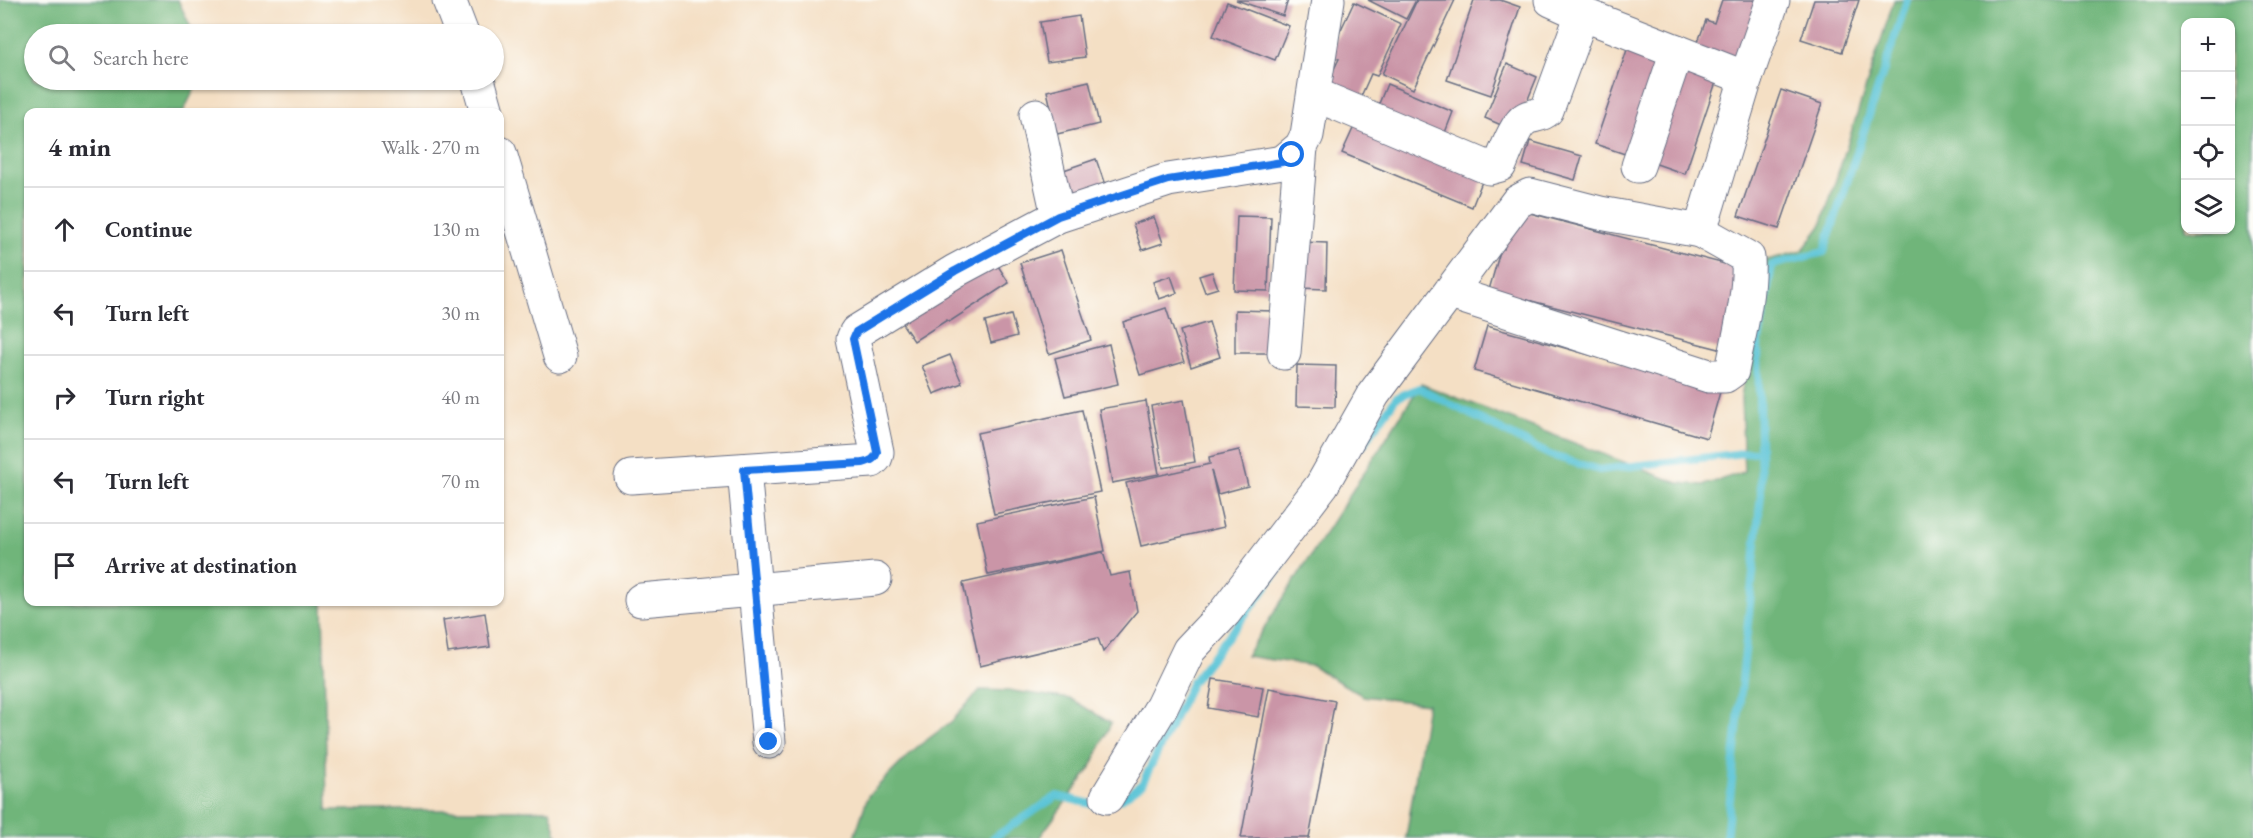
<!DOCTYPE html>
<html lang="en">
<head>
<meta charset="utf-8">
<style>
	:root { --surface:#fff; --page:#f7f7f7; --text:#2b2b33; --muted:#7c7c81; --line:#e1e1e2 }
	body { margin:0; font-family:"EB Garamond",serif; background:var(--page); color:var(--text) }
	.controls { position:absolute; right:18px; top:18px; display:grid; overflow:hidden; border-radius:12px; box-shadow:0 2px 4px #0004 }
	.controls button { width:54px; height:54px; display:grid; place-items:center; padding:0; border:0; border-bottom:2px solid var(--line); background:var(--surface); color:var(--text); font:30px sans-serif }
	.stop { position:absolute; width:18px; height:18px; margin:-14px; border:4px solid #1a73e8; border-radius:50%; background:#fff }
	.stop.end { background:#1a73e8; border-color:#fff; box-shadow:0 2px 6px #0008 }
	.list { margin:0; padding:0; list-style:none }
	h2 { display:flex; justify-content:space-between; align-items:center; height:78px; margin:0; padding:0 24px; font-size:26px }
	h2 small { font-size:20px; font-weight:400; color:var(--muted) }
	.list li { display:grid; grid-template-columns:39px 1fr auto; gap:18px; align-items:center; box-sizing:border-box; height:84px; padding:0 24px; border-top:2px solid var(--line) }
	.list b { display:block; font-size:22px; white-space:nowrap }
	.list em { font-size:20px; font-style:normal; color:var(--muted) }
	.icon { flex:none; width:33px; height:33px; fill:none; stroke:currentColor; stroke-width:2; stroke-linecap:round; stroke-linejoin:round }
	.map { position:relative; flex:none; width:2253px; height:838px; overflow:hidden }
	.search { position:absolute; background:var(--surface); box-shadow:0 2px 4px #0004; left:24px; top:24px; width:480px; height:66px; display:flex; align-items:center; gap:15px; box-sizing:border-box; padding:0 21px; border-radius:33px; color:var(--muted); font-size:22px }
	.panel { position:absolute; background:var(--surface); box-shadow:0 2px 4px #0004; left:24px; top:108px; width:480px; height:498px; border-radius:12px }
	.map>svg:first-child { display:block }
	.forest { fill:#70b57a; stroke:#46726c; stroke-width:1.5; fill-rule:evenodd }
	.lines { fill:none; stroke-linecap:round; stroke-linejoin:round }
	.stream { stroke:#5bc4d7; stroke-width:8 }
	.building { fill:#ca95a7 }
	.minor-casing { stroke:#676d82; stroke-width:35 }
	.minor { stroke:#fff; stroke-width:33 }
	.route { stroke:#1a73e8; stroke-width:8 }
</style>
</head>
<body>
<div class="map">
<svg width="2253" height="838" viewBox="0 0 2253 838">
	<rect width="100%" height="100%" fill="#fdfcf7"/>
	<filter id="ink" filterUnits="userSpaceOnUse"><feTurbulence type="fractalNoise" baseFrequency=".0167" numOctaves="2"/><feDisplacementMap in="SourceGraphic" scale="12" xChannelSelector="R" yChannelSelector="G"/><feConvolveMatrix kernelMatrix="1 2 1 2 8 2 1 2 1" color-interpolation-filters="sRGB"/></filter>
	<filter id="wash" filterUnits="userSpaceOnUse"><feTurbulence type="fractalNoise" baseFrequency=".008" numOctaves="4" result="noise"/><feDisplacementMap in="SourceGraphic" scale="24" xChannelSelector="R" yChannelSelector="G"/><feGaussianBlur stdDeviation="1.35" result="paint"/><feColorMatrix in="noise" values="0 0 0 0 0 0 0 0 0 0 0 0 0 0 0 0 0 1.4 0 .05"/><feComposite in="paint" operator="in"/></filter>
	<g filter="url(#wash)">
		<rect width="100%" height="100%" fill="#f4dfc4"/>
		<g class="forest">
			<polygon points="0,0 178,0 194,34 34,34 34,80 199,80 183,112 28,112 28,602 323,602 327,810 550,810 558,838 0,838"/>
			<path d="M 1894,0 L 2253,0 L 2253,838 L 1406,838 L 1427,704 L 1363,696 L 1312,666 L 1246,656 L 1421,384 L 1678,483 L 1704,485 L 1744,472 L 1741,397 L 1763,261 L 1802,251 L 1821,226 ZM 2186,22 L 2230,22 L 2230,230 L 2186,230 Z"/>
			<polygon points="980,690 1013,691 1071,699 1111,723 1090,769 1039,838 854,838 868,796 916,748 952,721"/>
		</g>
		<g class="lines">
			<g class="stream">
				<polyline points="1363,445 1396,398 1419,388 1550,455 1599,470 1760,451"/>
				<polyline points="1121,799 1142,784 1192,682 1260,596 1282,564"/>
				<polyline points="993,838 1057,796 1096,805 1101,804"/>
				<polyline points="1726,838 1761,494 1758,346 1772,265 1824,252 1907,0"/>
			</g>
		</g>
		<g id="blocks">
			<g class="building">
				<polygon points="1236,0 1288,0 1283,16"/>
				<polygon points="1368,0 1416,0 1406,19"/>
				<polygon points="1417,0 1455,0 1413,89 1382,74"/>
				<polygon points="1474,0 1500,0 1520,7 1491,95 1447,80"/>
				<polygon points="1722,0 1759,0 1736,64 1695,50 1706,20 1714,23"/>
				<polygon points="1814,0 1859,0 1842,52 1801,39"/>
				<polygon points="1227,2 1289,26 1275,60 1213,36"/>
				<polygon points="1354,2 1401,24 1377,76 1371,74 1358,103 1325,88 1339,59 1329,55"/>
				<polygon points="1079,16 1085,57 1047,62 1040,22"/>
				<polygon points="1629,44 1668,57 1634,157 1595,144"/>
				<polygon points="1679,60 1719,73 1685,174 1645,160"/>
				<polygon points="1507,64 1537,77 1515,131 1485,118"/>
				<polygon points="1089,81 1099,124 1057,134 1047,91"/>
				<polygon points="1387,84 1453,112 1441,143 1376,111"/>
				<polygon points="1781,90 1822,104 1779,229 1738,216"/>
				<polygon points="1357,120 1485,174 1472,207 1342,153"/>
				<polygon points="1530,141 1582,156 1575,180 1523,165"/>
				<polygon points="1096,159 1106,188 1065,201 1055,173"/>
				<polygon points="1514,209 1744,269 1723,350 1489,290 1501,248 1504,249"/>
				<polygon points="1237,216 1271,217 1268,291 1234,290"/>
				<polygon points="1154,217 1163,243 1142,250 1133,224"/>
				<polygon points="1301,242 1327,243 1326,289 1300,288"/>
				<polygon points="1061,250 1091,340 1049,354 1020,263"/>
				<polygon points="993,258 1009,283 949,322 947,320 914,341 899,319"/>
				<polygon points="1212,272 1218,288 1205,292 1199,276"/>
				<polygon points="1171,276 1177,293 1159,299 1153,282"/>
				<polygon points="1166,308 1184,362 1140,375 1123,322"/>
				<polygon points="1235,310 1274,311 1274,353 1235,353"/>
				<polygon points="1011,315 1017,336 991,343 985,322"/>
				<polygon points="1209,322 1220,357 1191,367 1180,331"/>
				<polygon points="1487,326 1720,392 1707,438 1474,371"/>
				<polygon points="1109,344 1118,384 1065,396 1055,358"/>
				<polygon points="950,355 962,383 934,394 922,366"/>
				<polygon points="1297,365 1336,366 1335,407 1296,406"/>
				<polygon points="1184,400 1195,462 1163,468 1151,406"/>
				<polygon points="1146,401 1159,474 1112,483 1099,409"/>
				<polygon points="1082,410 1100,492 994,514 977,433"/>
				<polygon points="1239,450 1248,486 1218,494 1211,470 1224,527 1141,546 1126,483 1210,464 1209,457"/>
				<polygon points="1094,497 1105,551 988,575 977,521"/>
				<polygon points="1103,552 1110,576 1130,572 1137,611 1103,652 1098,638 980,666 963,583"/>
				<polygon points="485,613 490,647 448,653 443,620"/>
				<polygon points="1213,679 1263,687 1258,717 1208,708"/>
				<polygon points="1269,688 1335,701 1309,838 1241,838"/>
			</g>
		</g>
	</g>
	<g filter="url(#ink)">
		<use href="#blocks" fill-opacity="0" stroke="#676d82" stroke-width="1.5"/>
		<g class="lines">
			<defs>
				<g id="minor">
					<polyline points="449,0 462,34"/>
					<polyline points="1551,0 1582,14 1746,78"/>
					<polyline points="478,80 487,112"/>
					<path d="M 1314,94 L 1489,168 L 1500,165 C 1505,154 1515,125 1525,119 C 1532,114 1540,117 1547,110 L 1582,14"/>
					<polyline points="1036,115 1058,216"/>
					<polyline points="500,153 560,356"/>
					<polyline points="1638,166 1677,51"/>
					<path d="M 1451,293 L 1709,376 L 1725,376 L 1732,371 C 1739,334 1750,296 1748,258 L 1700,231"/>
					<polyline points="1284,353 1301,147"/>
					<polyline points="744,470 769,742"/>
					<polyline points="631,477 872,461 876,457 877,452 853,339 856,332 955,271 1058,216 1168,180 1283,162 1301,147 1307,135 1328,0"/>
					<polyline points="641,600 875,579"/>
					<polyline points="1107,797 1162,706 1189,650 1225,612 1322,485 1373,395 1517,202 1530,195 1600,213 1700,231 1746,78 1773,0"/>
				</g>
			</defs>
			<use href="#minor" class="minor-casing"/>
			<use href="#minor" class="minor"/>
		</g>
	</g>
	<g class="lines" filter="url(#ink)">
		<path class="route" d="M 769,742 L 744,470 L 863,463 C 870,461 875,460 877,452 L 853,339 L 856,332 L 955,271 L 1058,216 L 1168,180 L 1282,162 L 1292,155"/>
	</g>
</svg>
<div class="controls">
<button>+</button>
<button>−</button>
<button><svg class="icon" aria-label="locate" viewBox="0 0 24 24"><circle cx="12" cy="12" r="6"/><path d="M12 2v4M12 18v4M2 12h4M18 12h4"/></svg></button>
<button><svg class="icon" aria-label="layers" viewBox="0 0 24 24"><path d="M12 4l9 5-9 5-9-5zM3 14l9 5 9-5"/></svg></button>
</div>
<div class="stop" style="left:1292px;top:155px"></div>
<div class="stop end" style="left:769px;top:742px"></div>
<div class="search"><svg class="icon" aria-label="search" viewBox="0 0 24 24"><circle cx="10" cy="10" r="6"/><path d="M15 15l6 6"/></svg>Search here</div>
<section class="panel">
<h2>4 min<small>Walk · 270 m</small></h2>
<ul class="list">
<li><svg class="icon" aria-label="ahead" viewBox="0 0 24 24"><path d="M12 20V5M6 11l6-6 6 6"/></svg><div><b>Continue</b></div><em>130 m</em></li>
<li><svg class="icon" aria-label="left" viewBox="0 0 24 24"><path d="M17 20v-9H6M10 6l-5 5 5 5"/></svg><div><b>Turn left</b></div><em>30 m</em></li>
<li><svg class="icon" aria-label="right" viewBox="0 0 24 24"><path d="M7 20v-9h11M14 6l5 5-5 5"/></svg><div><b>Turn right</b></div><em>40 m</em></li>
<li><svg class="icon" aria-label="left" viewBox="0 0 24 24"><path d="M17 20v-9H6M10 6l-5 5 5 5"/></svg><div><b>Turn left</b></div><em>70 m</em></li>
<li><svg class="icon" aria-label="arrive" viewBox="0 0 24 24"><path d="M6 21V4h12l-3 4 3 4H6"/></svg><div><b>Arrive at destination</b></div></li>
</ul>
</section>
</div>
</body>
</html>
